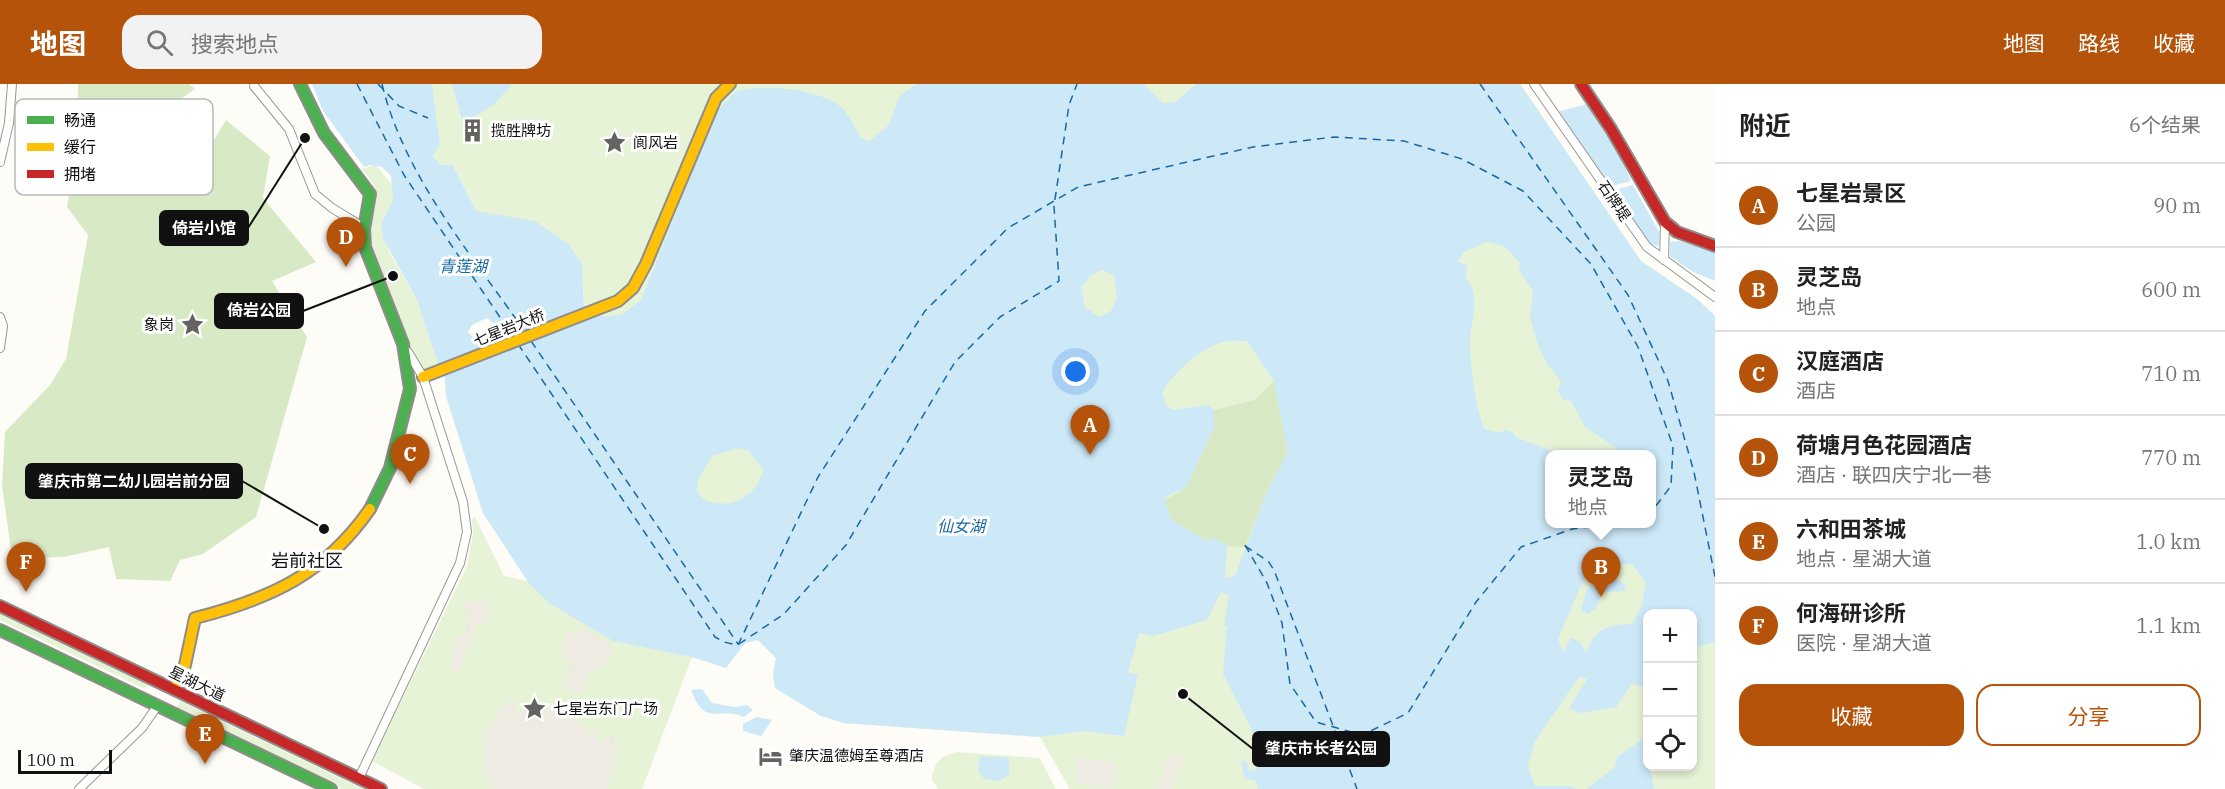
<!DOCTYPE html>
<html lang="zh">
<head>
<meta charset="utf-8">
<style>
	:root { --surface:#fff; --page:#f2f2f2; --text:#222; --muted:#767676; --line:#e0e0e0; --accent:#b45309 }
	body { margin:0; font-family:"IBM Plex Serif","Noto Sans SC",serif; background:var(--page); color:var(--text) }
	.controls { position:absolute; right:18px; bottom:18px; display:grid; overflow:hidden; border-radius:12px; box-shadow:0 3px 9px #0003 }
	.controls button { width:54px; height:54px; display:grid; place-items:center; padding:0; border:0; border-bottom:2px solid var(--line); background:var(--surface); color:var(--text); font:30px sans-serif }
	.scale { position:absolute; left:18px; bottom:15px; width:94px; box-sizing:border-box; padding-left:6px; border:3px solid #111; border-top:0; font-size:16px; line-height:21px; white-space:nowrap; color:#111; -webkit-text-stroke:4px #fff; paint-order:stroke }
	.you { position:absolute; left:1076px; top:288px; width:21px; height:21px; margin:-15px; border:4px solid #fff; border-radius:50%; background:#1a73e8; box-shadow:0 0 0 9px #1a73e833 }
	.badge { display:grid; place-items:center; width:39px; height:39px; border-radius:50%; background:var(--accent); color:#fff; font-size:20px; font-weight:700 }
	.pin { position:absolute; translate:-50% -50px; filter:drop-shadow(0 2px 3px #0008) }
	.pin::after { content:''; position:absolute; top:32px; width:21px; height:18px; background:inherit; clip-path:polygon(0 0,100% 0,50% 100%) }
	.popup { position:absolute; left:1545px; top:366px; width:111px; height:78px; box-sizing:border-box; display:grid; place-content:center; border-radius:12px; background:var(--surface); filter:drop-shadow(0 2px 4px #0005); font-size:20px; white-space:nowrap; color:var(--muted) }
	.popup b { font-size:22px; color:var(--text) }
	.popup::after { content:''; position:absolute; left:50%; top:100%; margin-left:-12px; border:12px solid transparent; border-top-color:var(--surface) }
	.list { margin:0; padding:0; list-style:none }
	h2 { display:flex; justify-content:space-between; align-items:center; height:78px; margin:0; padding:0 24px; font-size:26px }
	h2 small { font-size:20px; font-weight:400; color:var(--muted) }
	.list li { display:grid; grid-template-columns:39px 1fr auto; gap:18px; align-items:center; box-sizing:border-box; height:84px; padding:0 24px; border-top:2px solid var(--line) }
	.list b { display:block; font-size:22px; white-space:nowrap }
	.list p { margin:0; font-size:20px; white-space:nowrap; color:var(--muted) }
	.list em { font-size:20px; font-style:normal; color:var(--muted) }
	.actions { display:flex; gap:12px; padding:18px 24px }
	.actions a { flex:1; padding:14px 0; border:2px solid var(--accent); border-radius:18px; text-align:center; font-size:21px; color:var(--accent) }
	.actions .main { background:var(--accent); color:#fff }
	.icon { flex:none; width:33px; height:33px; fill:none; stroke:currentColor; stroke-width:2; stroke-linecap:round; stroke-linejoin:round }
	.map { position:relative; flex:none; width:1715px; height:705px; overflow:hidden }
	header { display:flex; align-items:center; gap:36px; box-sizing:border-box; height:84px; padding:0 30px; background:var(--accent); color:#fff }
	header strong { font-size:28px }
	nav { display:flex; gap:33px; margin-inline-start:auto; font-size:21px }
	.search { width:420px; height:54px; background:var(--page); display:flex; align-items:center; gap:15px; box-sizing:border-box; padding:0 21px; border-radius:18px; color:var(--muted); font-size:22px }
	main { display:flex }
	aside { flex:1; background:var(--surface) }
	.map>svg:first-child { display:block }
	.green { fill:#e7f3d7; fill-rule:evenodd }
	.forest { fill:#d8eac5 }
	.plaza { fill:#edebe2 }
	.water { fill:#cde8f7; fill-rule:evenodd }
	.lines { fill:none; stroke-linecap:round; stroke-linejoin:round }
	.ferry { stroke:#1768a6; stroke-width:1.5; stroke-dasharray:8 6; stroke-linecap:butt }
	.street-casing { stroke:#979795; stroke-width:10 }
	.fast-casing { stroke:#8e8d8b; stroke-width:14 }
	.slow-casing { stroke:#8e8d8b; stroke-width:14 }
	.jam-casing { stroke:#8e8d8b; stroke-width:14 }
	.street { stroke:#fffffe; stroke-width:8 }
	.fast { stroke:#4caf50; stroke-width:10 }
	.slow { stroke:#ffc107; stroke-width:10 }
	.jam { stroke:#c62828; stroke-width:10 }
	.labels { text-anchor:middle; stroke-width:6; stroke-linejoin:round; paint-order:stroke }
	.poi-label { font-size:15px; fill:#111; stroke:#fff; text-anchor:start }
	.street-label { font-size:15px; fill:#111; stroke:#fff }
	.water-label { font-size:16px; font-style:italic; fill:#1768a6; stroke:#fff }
	.quarter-label { font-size:18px; fill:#111; stroke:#fff }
	.key { fill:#fff; stroke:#b8b8b8; stroke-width:1.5 }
	.key-label { font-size:16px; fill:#111 }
	.leader { fill:none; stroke:#111; stroke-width:2 }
	.callout-dot { fill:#111; stroke:#fff; stroke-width:2 }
	.callout { fill:#111; stroke:#111; stroke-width:2 }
	.callout-label { font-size:16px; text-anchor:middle; font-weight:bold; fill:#fff }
</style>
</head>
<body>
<header>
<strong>地图</strong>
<div class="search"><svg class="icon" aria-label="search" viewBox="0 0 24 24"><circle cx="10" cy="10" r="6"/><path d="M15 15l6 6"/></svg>搜索地点</div>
<nav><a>地图</a><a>路线</a><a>收藏</a></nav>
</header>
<main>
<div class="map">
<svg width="1715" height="705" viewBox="0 0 1715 705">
	<rect width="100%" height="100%" fill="#fdfcf7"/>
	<g class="green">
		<path d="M 432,0 L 1520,0 L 1641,177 L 1697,215 L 1715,232 L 1715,705 L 1070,705 L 1040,653 L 844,639 L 821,632 L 775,604 L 773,590 L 776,574 L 758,556 L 745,559 L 726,584 L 692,573 L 642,705 L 424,705 L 372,677 L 467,482 L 473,450 L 472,435 L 475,433 L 504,492 L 528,497 L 483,429 L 446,312 L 445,293 L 440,285 L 424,287 L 415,277 L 370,156 C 367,139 381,120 375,104 C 373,97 366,91 361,85 L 376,81 L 393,102 L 393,116 L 381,140 L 389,167 L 417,216 L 440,284 L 584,224 L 582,180 L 492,131 L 476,127 L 454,82 L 441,82 L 433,71 L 440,60 ZM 1550,370 L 1652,370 L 1652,440 L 1550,440 ZM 1648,530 L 1692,530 L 1692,682 L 1648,682 Z"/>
		<polygon points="0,526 149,597 145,605 0,536"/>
		<polygon points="180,617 363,705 342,705 176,625"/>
		<path d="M 957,668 L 1040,674 L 1056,705 L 938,705 L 932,696 C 933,679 941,671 957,668 Z"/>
	</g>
	<g class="forest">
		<polygon points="78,0 189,0 195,5 166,26 163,67 182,75 209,64 226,36 270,72 263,114 316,178 272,197 307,253 256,433 203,470 180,476 170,497 116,495 109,463 64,473 12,474 2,401 5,348 50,301 66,275 88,151 67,123 78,64"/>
		<polygon points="1274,297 1288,369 1268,405 1245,463 1227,462 1217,455 1205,456 1172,436 1164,416 1185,405 1214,344 1214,326 1254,316"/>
	</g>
	<g class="plaza">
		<polygon points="487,515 490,531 486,539 475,541 470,564 466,564 461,587 451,584 458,550 464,551 467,538 464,521 466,518"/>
		<polygon points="585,546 606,557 613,565 602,584 589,587 582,609 563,603 571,580 562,570 562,563 566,549"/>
		<polygon points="513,615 518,630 524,626 555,627 558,620 573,625 571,633 587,647 593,647 599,658 613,650 617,666 615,680 607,705 493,705 485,687 483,661 487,648 497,629"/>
		<polygon points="1171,668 1184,673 1172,705 1157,705"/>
		<polygon points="1077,674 1116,679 1113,704 1074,699"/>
	</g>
	<g class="water">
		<path d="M 312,0 L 432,0 L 440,60 L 433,72 L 441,81 L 453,81 L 476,127 L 535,137 L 568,160 L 582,180 L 584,225 L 588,233 L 621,231 L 641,216 L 717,27 C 724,21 730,12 737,7 C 765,0 817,4 841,23 C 849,30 855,45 861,54 L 869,57 L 889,41 L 899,13 L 916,0 L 1143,0 L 1163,19 L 1175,18 L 1196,0 L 1520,0 L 1641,177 L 1697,215 L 1715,232 L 1715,558 L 1693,564 L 1692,530 L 1648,530 L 1647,603 L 1632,600 L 1616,623 L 1580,629 L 1569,624 L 1587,595 L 1579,593 L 1535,657 L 1528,682 L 1535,702 L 1570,702 L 1578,705 L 1258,705 L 1255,696 L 1245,695 L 1241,678 L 1246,676 L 1249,687 L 1257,686 L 1253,648 L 1223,590 L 1227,542 L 1224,541 L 1229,511 L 1221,508 L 1207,536 L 1153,552 L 1139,549 L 1128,588 L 1138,591 L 1124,652 L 1084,647 L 1040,653 L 844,639 L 821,632 L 775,604 L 773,590 L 776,574 L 758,556 L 745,559 L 726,584 L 692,573 L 613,557 L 549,519 L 528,498 L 483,429 L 446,312 L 445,293 L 440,285 L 417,216 L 383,154 L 381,140 L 393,116 L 391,92 L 382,83 L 370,81 L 364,83 L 323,27 ZM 1487,158 L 1504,162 L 1520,179 L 1519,186 L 1533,207 L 1530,234 L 1538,261 L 1547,280 L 1561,297 L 1558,307 L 1563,316 L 1571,317 L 1585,343 L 1615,363 L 1618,370 L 1652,370 L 1652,440 L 1550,440 L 1550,370 L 1559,370 L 1516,353 L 1512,348 L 1505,346 L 1501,349 L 1484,345 C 1475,319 1471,289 1470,262 C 1469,238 1483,214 1466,194 L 1467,181 L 1458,178 L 1464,168 ZM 1102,186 L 1114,191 L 1117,213 L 1111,227 L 1099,233 L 1085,223 L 1081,203 L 1091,191 ZM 487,234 L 497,242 L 495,259 L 483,264 L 468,248 L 472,241 ZM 1247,257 L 1274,297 L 1288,369 L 1268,405 L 1235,492 L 1225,494 L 1227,462 L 1217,455 L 1205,456 L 1172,436 L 1164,416 L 1169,411 L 1185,405 L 1214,344 L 1214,326 L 1208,321 L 1172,326 L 1166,320 L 1162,309 C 1172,289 1201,264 1223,258 C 1230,256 1240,257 1247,257 ZM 739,364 L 749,367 L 763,386 C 752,433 688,425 698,397 C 701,388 708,380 712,372 ZM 1632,480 L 1646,499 L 1642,521 L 1632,540 C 1608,541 1596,543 1586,568 L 1579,557 L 1571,554 L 1563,568 L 1558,555 L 1581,501 L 1593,482 Z"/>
		<polygon points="452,0 513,0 492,22 463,39"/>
		<polygon points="1586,20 1622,76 1631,97 1608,103 1557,28"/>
		<polygon points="1633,101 1660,150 1658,162 1646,159 1612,107"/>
		<polygon points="1680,157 1715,168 1715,197 1693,188 1670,172 1670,158"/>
		<polygon points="1616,494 1626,502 1624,507 1602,508 1597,523 1588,530 1581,526 1586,507 1596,496"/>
		<path d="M 702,605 L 712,619 L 734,623 L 747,621 L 753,626 L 744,633 C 718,621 706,645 691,606 Z"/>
		<polygon points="757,633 772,636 761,652 743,647 743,640"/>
		<polygon points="1647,652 1648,682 1650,683 1654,705 1587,705 1615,683 1617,673"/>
		<polygon points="980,672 1009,674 1009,690 1000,697 984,695 978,686"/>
	</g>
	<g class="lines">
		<g class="ferry">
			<polyline points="357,0 404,91 514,254"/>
			<polyline points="378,0 399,22 428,34"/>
			<path d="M 382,0 C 404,92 472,171 525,248"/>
			<polyline points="1480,0 1628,211 1668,297 1694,388 1715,493"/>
			<polyline points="531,257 738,560"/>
			<polyline points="518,260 715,553 724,558 737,561"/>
			<polyline points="1245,461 1267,499 1282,539 1290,600 1316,638 1362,651 1408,629 1476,518 1521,463 1572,445 1615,440"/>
			<polyline points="1245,462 1268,477 1274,486 1357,705"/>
			<polyline points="739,560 784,530 846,461 955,278 1000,233 1059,197 1054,122 1069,21 1077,0"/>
			<polyline points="738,561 818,393 925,227 1008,144 1078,103 1253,63 1334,53 1404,57 1462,75 1523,107 1591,180 1638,263 1673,362 1671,402 1652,427"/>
		</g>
		<defs>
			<g id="street">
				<polyline points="1534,0 1647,163 1715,213"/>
				<polyline points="254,2 289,45 315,110 332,124 363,143"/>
				<polyline points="0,78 9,39 12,0"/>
				<polyline points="1664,176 1665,138"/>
				<polyline points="0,233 3,242 0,264"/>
				<polyline points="359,694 460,479 467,448 463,418 423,293 408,268"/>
				<polyline points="79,705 142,644 158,621"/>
			</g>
			<g id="fast">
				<polyline points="300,0 324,49 370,110 364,145 365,163 403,260 410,305 390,384 370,425"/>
				<polyline points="0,546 331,705"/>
			</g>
			<g id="slow">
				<polyline points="423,293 618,217 633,204 646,180 716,14 730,0"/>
				<path d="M 174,605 L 185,581 L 195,534 C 270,515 325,490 370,425"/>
			</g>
			<g id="jam">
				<polyline points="1581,0 1611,45 1665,138 1677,148 1715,162"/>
				<polyline points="0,522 381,705"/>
			</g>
		</defs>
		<use href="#street" class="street-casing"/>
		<use href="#fast" class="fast-casing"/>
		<use href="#slow" class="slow-casing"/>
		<use href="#jam" class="jam-casing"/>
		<use href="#street" class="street"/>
		<use href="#fast" class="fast"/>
		<use href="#slow" class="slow"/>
		<use href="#jam" class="jam"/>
	</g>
	<defs>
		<symbol id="building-bare" viewBox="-9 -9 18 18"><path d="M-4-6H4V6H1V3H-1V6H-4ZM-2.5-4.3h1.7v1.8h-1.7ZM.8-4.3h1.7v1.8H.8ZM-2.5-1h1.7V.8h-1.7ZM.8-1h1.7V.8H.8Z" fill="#646362" stroke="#fff" stroke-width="2.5" paint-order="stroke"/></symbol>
		<symbol id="sight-bare" viewBox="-9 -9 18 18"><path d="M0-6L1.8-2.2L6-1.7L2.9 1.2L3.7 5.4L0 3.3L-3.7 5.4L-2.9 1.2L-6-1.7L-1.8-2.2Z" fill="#646362" stroke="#fff" stroke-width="2.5" paint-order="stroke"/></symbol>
		<symbol id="hotel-bare" viewBox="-9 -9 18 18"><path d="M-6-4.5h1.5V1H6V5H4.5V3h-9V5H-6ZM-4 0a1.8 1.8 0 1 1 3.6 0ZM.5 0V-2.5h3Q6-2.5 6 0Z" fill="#646362" stroke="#fff" stroke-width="2.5" paint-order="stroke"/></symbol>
	</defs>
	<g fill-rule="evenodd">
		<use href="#building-bare" x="456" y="30" width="33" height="33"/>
		<use href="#sight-bare" x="598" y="42" width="33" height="33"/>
		<use href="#sight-bare" x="176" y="224" width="33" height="33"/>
		<use href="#sight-bare" x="518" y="608" width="33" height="33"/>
		<use href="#hotel-bare" x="754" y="656" width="33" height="33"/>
	</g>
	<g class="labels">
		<g class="poi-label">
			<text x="491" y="52">揽胜牌坊</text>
			<text x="633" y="64">阆风岩</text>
			<text x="174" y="246" text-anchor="end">象岗</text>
			<text x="553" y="630">七星岩东门广场</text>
			<text x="789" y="677">肇庆温德姆至尊酒店</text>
		</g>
		<g class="street-label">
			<text transform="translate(1614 117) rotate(56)" y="5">石牌堤</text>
			<text transform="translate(509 244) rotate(-22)" y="5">七星岩大桥</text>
			<text transform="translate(197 600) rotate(26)" y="5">星湖大道</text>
		</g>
		<g class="water-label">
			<text x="463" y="188">青莲湖</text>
			<text x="961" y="448">仙女湖</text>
		</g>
		<g class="quarter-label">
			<text x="307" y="483">岩前社区</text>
		</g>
	</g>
	<rect x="15" y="15" width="198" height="96" rx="9" class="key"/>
	<rect x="27" y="32" width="27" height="8" fill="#4caf50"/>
	<rect x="27" y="59" width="27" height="8" fill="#ffc107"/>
	<rect x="27" y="86" width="27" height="8" fill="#c62828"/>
	<g class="key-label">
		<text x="64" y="42">畅通</text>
		<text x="64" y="69">缓行</text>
		<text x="64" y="96">拥堵</text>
	</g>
	<path class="leader" d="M305 54L248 144M393 192L303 227M324 445L242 397M1183 610L1253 665"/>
	<g class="callout-dot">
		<circle cx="305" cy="54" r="6"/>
		<circle cx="393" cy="192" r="6"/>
		<circle cx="324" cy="445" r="6"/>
		<circle cx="1183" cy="610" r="6"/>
	</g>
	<g class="callout">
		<rect x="160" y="127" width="88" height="34" rx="6"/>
		<rect x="215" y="210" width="88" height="34" rx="6"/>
		<rect x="26" y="380" width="216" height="34" rx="6"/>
		<rect x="1253" y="648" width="136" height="34" rx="6"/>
	</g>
	<g class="callout-label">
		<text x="204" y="150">倚岩小馆</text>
		<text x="259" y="232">倚岩公园</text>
		<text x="134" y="403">肇庆市第二幼儿园岩前分园</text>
		<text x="1321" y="670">肇庆市长者公园</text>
	</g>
</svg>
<div class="controls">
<button>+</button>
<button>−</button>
<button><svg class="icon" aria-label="locate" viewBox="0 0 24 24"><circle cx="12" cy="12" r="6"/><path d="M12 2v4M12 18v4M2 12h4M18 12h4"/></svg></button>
</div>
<div class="scale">100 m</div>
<div class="you"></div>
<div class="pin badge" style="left:1090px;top:371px">A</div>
<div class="pin badge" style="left:1601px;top:513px">B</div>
<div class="popup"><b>灵芝岛</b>地点</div>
<div class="pin badge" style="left:410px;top:400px">C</div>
<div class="pin badge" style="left:346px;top:183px">D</div>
<div class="pin badge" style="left:205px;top:680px">E</div>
<div class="pin badge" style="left:26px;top:508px">F</div>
</div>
<aside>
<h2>附近<small>6个结果</small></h2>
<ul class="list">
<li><span class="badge">A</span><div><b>七星岩景区</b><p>公园</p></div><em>90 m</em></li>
<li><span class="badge">B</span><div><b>灵芝岛</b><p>地点</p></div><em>600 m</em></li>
<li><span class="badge">C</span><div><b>汉庭酒店</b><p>酒店</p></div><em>710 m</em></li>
<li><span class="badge">D</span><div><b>荷塘月色花园酒店</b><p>酒店 · 联四庆宁北一巷</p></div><em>770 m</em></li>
<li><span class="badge">E</span><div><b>六和田茶城</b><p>地点 · 星湖大道</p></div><em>1.0 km</em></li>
<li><span class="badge">F</span><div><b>何海研诊所</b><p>医院 · 星湖大道</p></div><em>1.1 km</em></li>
</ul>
<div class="actions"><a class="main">收藏</a><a>分享</a></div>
</aside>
</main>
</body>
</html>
